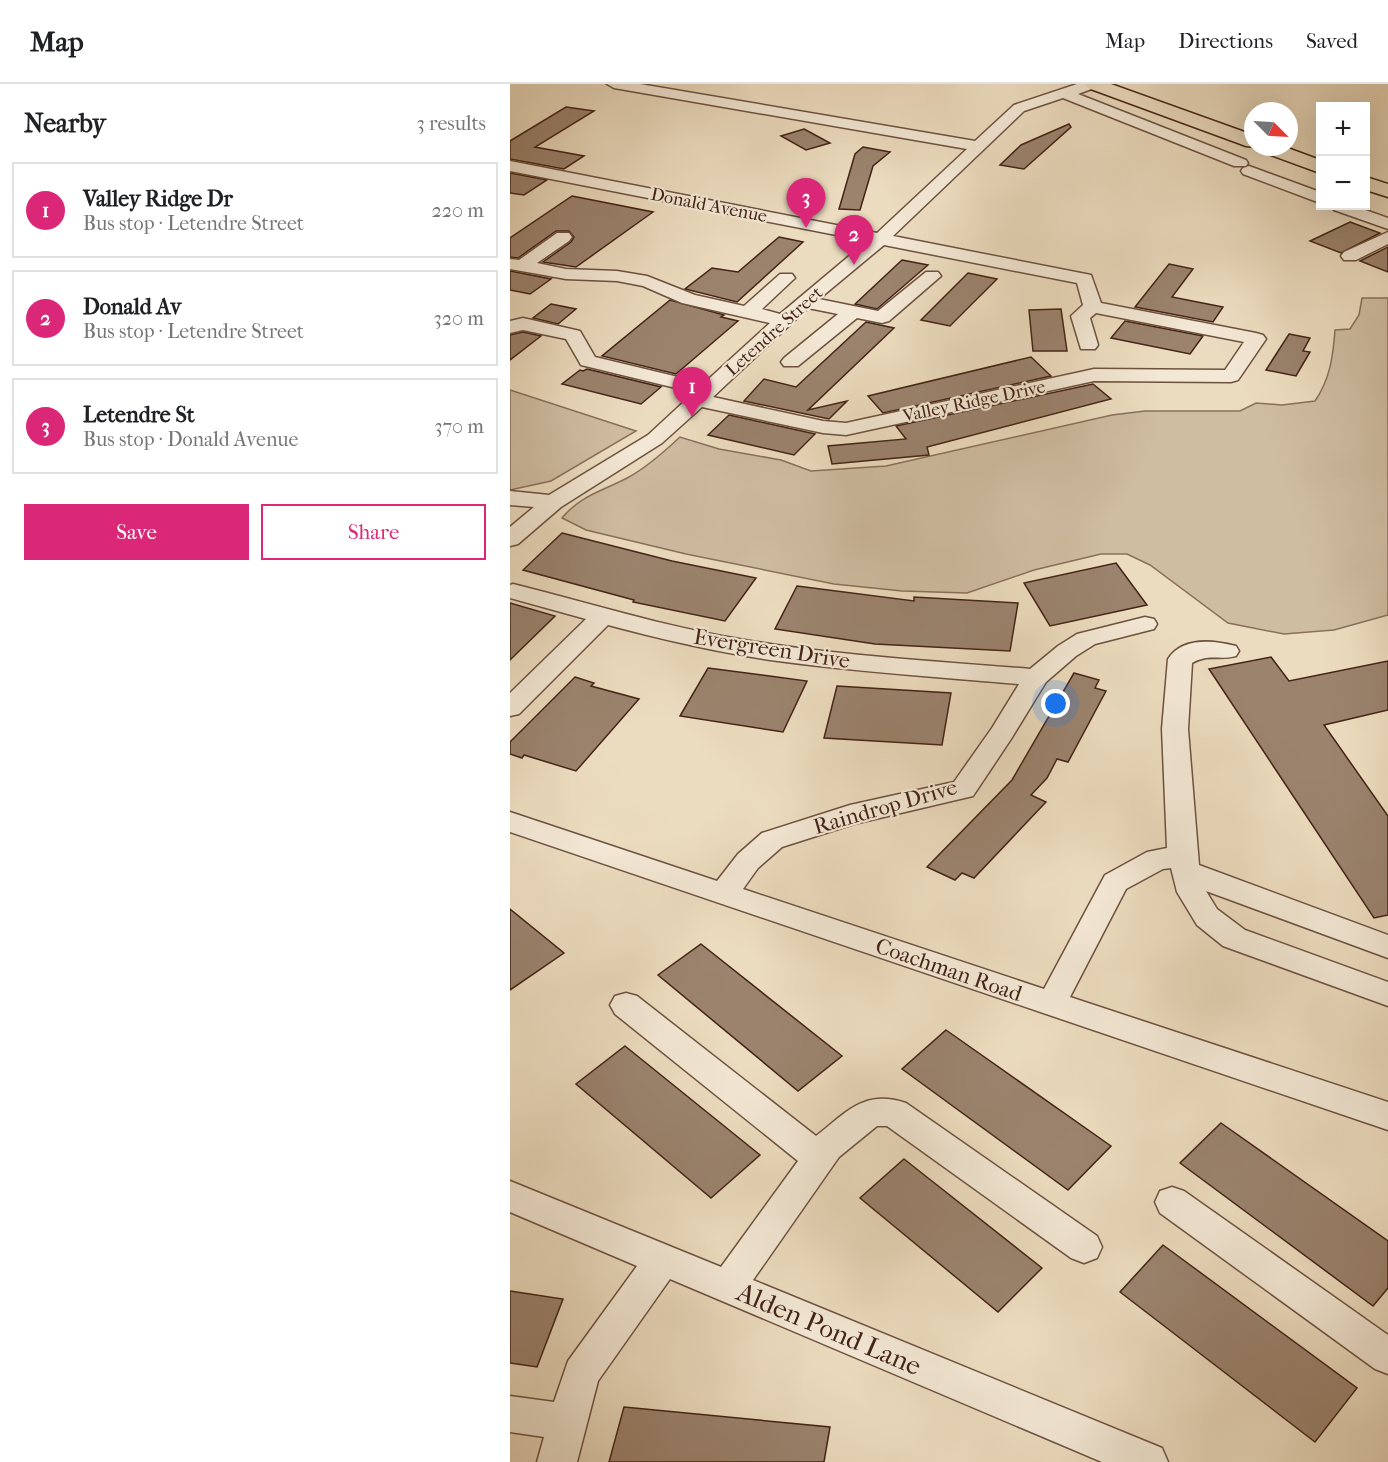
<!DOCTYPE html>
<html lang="en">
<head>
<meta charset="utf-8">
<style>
	:root { --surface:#fff; --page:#f2f2f2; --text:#202124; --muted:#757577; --line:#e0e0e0; --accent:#db2777 }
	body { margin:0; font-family:"IM FELL French Canon",serif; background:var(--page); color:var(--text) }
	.controls { position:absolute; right:18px; top:18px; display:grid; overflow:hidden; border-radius:0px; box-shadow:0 6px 24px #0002 }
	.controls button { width:54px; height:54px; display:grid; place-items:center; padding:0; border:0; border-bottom:2px solid var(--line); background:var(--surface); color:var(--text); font:30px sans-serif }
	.compass { position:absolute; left:734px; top:18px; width:54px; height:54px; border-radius:50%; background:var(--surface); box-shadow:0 6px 24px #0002; rotate:114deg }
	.you { position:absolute; left:546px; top:620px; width:21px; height:21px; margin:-15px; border:4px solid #fff; border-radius:50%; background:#1a73e8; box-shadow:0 0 0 9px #1a73e833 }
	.badge { display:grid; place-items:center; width:39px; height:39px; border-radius:50%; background:var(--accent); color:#fff; font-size:20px; font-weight:700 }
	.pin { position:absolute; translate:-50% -50px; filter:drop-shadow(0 2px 3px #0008) }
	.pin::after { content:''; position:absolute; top:32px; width:21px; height:18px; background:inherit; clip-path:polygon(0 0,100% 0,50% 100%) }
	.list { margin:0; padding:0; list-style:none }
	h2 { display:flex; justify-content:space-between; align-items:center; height:78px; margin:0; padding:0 24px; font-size:26px }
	h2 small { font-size:20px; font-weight:400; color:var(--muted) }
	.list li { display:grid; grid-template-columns:39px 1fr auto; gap:18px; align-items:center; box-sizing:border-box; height:96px; margin:0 12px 12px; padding:0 12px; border:2px solid var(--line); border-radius:0px }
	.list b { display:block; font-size:22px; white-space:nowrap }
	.list p { margin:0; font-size:20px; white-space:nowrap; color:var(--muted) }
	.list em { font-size:20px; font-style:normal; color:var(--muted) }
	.actions { display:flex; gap:12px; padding:18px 24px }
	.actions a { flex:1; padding:14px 0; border:2px solid var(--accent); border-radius:0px; text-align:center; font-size:21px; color:var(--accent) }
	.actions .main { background:var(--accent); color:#fff }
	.map { position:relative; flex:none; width:878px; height:1378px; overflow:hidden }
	header { display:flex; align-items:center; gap:36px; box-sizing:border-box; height:84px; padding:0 30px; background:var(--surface); border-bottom:2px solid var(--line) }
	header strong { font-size:28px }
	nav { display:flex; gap:33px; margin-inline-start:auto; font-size:21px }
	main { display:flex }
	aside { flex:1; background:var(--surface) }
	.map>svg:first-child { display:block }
	.green { fill:#cfbda2; stroke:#89705c; stroke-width:1.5 }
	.building { fill:#9b836e; stroke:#432316; stroke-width:1.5 }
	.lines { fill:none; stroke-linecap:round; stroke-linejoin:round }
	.minor-casing { stroke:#6d5140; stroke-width:3 }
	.highway-casing { stroke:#432316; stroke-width:3 }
	.minor { fill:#f3e8d5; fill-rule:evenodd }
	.highway { fill:#ecdcbf; fill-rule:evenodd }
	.labels { text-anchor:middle; stroke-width:4.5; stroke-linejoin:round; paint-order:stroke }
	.far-street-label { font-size:18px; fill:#432316; stroke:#f3e8d5 }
	.street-label { font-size:22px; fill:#432316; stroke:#f3e8d5 }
	.near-street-label { font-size:27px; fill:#432316; stroke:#f3e8d5 }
</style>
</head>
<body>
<header>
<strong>Map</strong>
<nav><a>Map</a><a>Directions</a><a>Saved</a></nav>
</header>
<main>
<aside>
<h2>Nearby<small>3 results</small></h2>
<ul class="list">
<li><span class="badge">1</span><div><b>Valley Ridge Dr</b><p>Bus stop · Letendre Street</p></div><em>220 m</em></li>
<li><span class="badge">2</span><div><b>Donald Av</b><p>Bus stop · Letendre Street</p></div><em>320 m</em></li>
<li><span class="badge">3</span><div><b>Letendre St</b><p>Bus stop · Donald Avenue</p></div><em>370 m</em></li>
</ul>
<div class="actions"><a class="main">Save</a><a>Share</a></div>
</aside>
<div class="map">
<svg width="878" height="1378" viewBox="0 0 878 1378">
	<rect width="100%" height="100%" fill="#ecdcbf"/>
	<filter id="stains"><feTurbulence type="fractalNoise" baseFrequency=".00333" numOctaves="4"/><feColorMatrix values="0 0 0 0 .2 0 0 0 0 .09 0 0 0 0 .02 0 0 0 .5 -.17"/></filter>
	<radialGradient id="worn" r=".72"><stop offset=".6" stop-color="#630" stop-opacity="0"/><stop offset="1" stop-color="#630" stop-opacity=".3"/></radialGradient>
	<g class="green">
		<path d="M 852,214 L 878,214 L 878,531 L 824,546 L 774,550 L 718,539 L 640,481 L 617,470 L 591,470 L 524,486 L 457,509 L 392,507 L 324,500 L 176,470 L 76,446 L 52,434 C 71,411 93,407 119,393 C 137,383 154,368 170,353 L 209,365 L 271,376 L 301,387 L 376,382 L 602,331 L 635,327 L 730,327 L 746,319 L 772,321 L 805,317 C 820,295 823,273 825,246 L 840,245 L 849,231 Z"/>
		<polygon points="0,306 126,347 41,397 0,406"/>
	</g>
	<g class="building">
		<polygon points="56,23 84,27 25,63 74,72 54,85 0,75 0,57"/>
		<polygon points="559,40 561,43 514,85 490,81 511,61"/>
		<polygon points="294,45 320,59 296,66 271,52"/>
		<polygon points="353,63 380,68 363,82 350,126 329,125 345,70"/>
		<polygon points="0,89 37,96 14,111 0,109"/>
		<polygon points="62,112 143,128 66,183 33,178 61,158 64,153 59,147 46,147 8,174 0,173 0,154"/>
		<polygon points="840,138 870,149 831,169 800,157"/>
		<polygon points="269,153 293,158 227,218 175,205 202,184 228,188"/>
		<polygon points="878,163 878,188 850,177"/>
		<polygon points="392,176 418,181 367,225 345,220"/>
		<polygon points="659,180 683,185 662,213 713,223 703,238 625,223"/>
		<polygon points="0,187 41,195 20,210 0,206"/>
		<polygon points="458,189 487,195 440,242 411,236"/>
		<polygon points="160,216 214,231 211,233 228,237 166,290 92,272"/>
		<polygon points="41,220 66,225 48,240 23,234"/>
		<polygon points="551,225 557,267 523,267 519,226"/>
		<polygon points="615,237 693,252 680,270 601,254"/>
		<polygon points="356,238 384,244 298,326 337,317 319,335 234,317 254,295 286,303"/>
		<polygon points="13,248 31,252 0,276 0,251"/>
		<polygon points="779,250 800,254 793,267 800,268 786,292 756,286"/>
		<polygon points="521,273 541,292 373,329 358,312"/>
		<polygon points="77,285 151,303 131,320 52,300 70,286 73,287"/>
		<polygon points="583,300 601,315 417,363 419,371 322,380 318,362 396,355 386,342"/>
		<polygon points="219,331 305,350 284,371 198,351"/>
		<polygon points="52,449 162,477 246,494 215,537 123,518 124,516 13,486"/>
		<polygon points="606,479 637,521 540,542 514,499"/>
		<polygon points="287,502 404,517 404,513 508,519 500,567 365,560 265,545"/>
		<polygon points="0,519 45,532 0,576"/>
		<polygon points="761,573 779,597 878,577 878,626 814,641 878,732 878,831 864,834 699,585"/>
		<polygon points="198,584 267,593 297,597 273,648 170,632"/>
		<polygon points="564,589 589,596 585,604 596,607 558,678 547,675 537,694 521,711 536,718 464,794 452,789 445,796 417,783 502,696"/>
		<polygon points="65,593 84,599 81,602 129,615 66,687 14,671 12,674 0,670 0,658"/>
		<polygon points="327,602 441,609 432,661 314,654"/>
		<polygon points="0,825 54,869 0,906"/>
		<polygon points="191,860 332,972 288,1007 148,891"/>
		<polygon points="436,946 601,1062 558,1106 392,985"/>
		<polygon points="115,962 250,1071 201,1114 66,1000"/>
		<polygon points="711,1039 878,1157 878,1204 863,1222 670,1079"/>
		<polygon points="394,1075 532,1184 488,1228 350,1114"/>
		<polygon points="653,1161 847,1304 805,1358 610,1208"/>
		<polygon points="0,1207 53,1215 27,1283 0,1279"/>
		<polygon points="114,1323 320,1343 314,1378 99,1378"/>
	</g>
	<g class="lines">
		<defs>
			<g id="minor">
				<path d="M 97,0 L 130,0 L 465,57 L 504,21 L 567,0 L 589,0 L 587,3 L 568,10 L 736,76 L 738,79 L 736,82 L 724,82 L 553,14 L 514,27 L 383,152 L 581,191 L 591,219 L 746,249 L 753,251 L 756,255 L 728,296 L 721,298 L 584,297 L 336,351 L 313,349 L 192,323 L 152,359 L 51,423 L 8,460 L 0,462 L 0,443 L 24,423 L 0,421 L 0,407 L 39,411 L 138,351 L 178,314 L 174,306 L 71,281 L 56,255 L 13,246 L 0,249 L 0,237 L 13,234 L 70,247 L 85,273 L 189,298 L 192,301 L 260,239 L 172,219 L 133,202 L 107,197 L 56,195 L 0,185 L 0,175 L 9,176 L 47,149 L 59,149 L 62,153 L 59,157 L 27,179 L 56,185 L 107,187 L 137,192 L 185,211 L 234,222 L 270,190 L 282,190 L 285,194 L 252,225 L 270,230 L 357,157 L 0,87 L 0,77 L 367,149 L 457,65 L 104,4 ZM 374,161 L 567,199 L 573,221 L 561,232 L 571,265 L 585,265 L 588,261 L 580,234 L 586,229 L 734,258 L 715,286 L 584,285 L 336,339 L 313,337 L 203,313 L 298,224 L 328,230 L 274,274 L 271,278 L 274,282 L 288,282 L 347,234 L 372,239 L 379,237 L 431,192 L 428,188 L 416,188 L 368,227 L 309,215 Z"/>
				<polygon points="739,82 810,108 810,119 733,90 731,87 733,84"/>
				<polygon points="822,122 844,122 878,134 878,145 824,126"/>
				<polygon points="878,148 878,160 846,176 834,176 831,172 834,168"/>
				<path d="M 3,500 C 79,519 152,542 229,555 C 326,572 423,577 520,585 L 548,562 L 567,550 L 635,533 L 644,535 L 647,540 L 644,545 L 585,560 L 566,572 L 536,598 L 501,655 L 463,712 L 344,740 L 272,763 L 248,784 L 233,805 L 534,905 L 595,791 L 637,768 L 657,764 L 652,645 L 658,575 C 672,553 703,556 726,562 L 729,567 L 726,572 C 707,577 701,569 682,579 L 678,645 L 689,781 L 878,851 L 878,874 L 696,807 L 707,825 L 735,846 L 878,898 L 878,922 L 713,862 L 687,841 L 667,808 L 661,784 L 653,785 L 616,805 L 560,913 L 878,1018 L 878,1046 L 0,748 L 0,728 L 207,797 L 228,770 L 252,749 L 340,721 L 444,698 L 482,644 L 509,600 C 429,593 348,588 268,577 C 211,569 154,556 98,541 L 9,630 L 0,632 L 0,609 L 76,535 L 0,514 L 0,501 Z"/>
				<path d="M 116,909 L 127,912 L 306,1052 C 337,1028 354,1005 396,1019 L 587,1152 L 592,1163 L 587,1174 L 574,1179 L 561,1174 L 377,1042 L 367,1042 L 329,1073 L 243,1196 L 652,1364 L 658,1378 L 592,1378 L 160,1195 L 88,1297 L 67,1378 L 27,1378 L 34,1353 L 0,1348 L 0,1312 L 44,1318 L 58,1277 L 127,1182 L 0,1128 L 0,1097 L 211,1183 L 288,1077 L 105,930 L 100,921 L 105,912 Z"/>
				<polygon points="662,1103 674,1107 878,1251 878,1290 865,1285 650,1129 645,1118 650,1107"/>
			</g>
			<g id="highway">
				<polygon points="575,0 601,0 743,51 743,63 746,63 736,62 578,4"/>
				<polygon points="747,63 775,63 810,76 810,89 750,67"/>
				<polygon points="856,93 878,100 878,113 856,106"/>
			</g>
		</defs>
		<use href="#minor" class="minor-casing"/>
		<use href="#highway" class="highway-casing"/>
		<use href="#minor" class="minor"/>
		<use href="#highway" class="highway"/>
	</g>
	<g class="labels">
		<g class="far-street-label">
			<text transform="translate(199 121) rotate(11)" y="6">Donald Avenue</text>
			<text transform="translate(264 247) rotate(-42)" y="6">Letendre Street</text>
			<text transform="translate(464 317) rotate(-12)" y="6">Valley Ridge Drive</text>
		</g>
		<g class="street-label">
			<text transform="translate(262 564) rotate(9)" y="8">Evergreen Drive</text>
			<text transform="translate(375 722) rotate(-16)" y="8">Raindrop Drive</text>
			<text transform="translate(439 885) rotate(19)" y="8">Coachman Road</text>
		</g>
		<g class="near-street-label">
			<text transform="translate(319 1245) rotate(23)" y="9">Alden Pond Lane</text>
		</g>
	</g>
	<rect width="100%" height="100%" filter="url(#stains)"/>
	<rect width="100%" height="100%" fill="url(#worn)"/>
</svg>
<div class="controls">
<button>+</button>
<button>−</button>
</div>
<svg class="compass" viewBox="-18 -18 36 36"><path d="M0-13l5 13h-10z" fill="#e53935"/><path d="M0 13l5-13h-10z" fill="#757577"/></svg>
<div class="you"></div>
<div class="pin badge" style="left:182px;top:333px">1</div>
<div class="pin badge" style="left:344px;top:181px">2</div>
<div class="pin badge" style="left:296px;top:144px">3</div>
</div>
</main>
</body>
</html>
